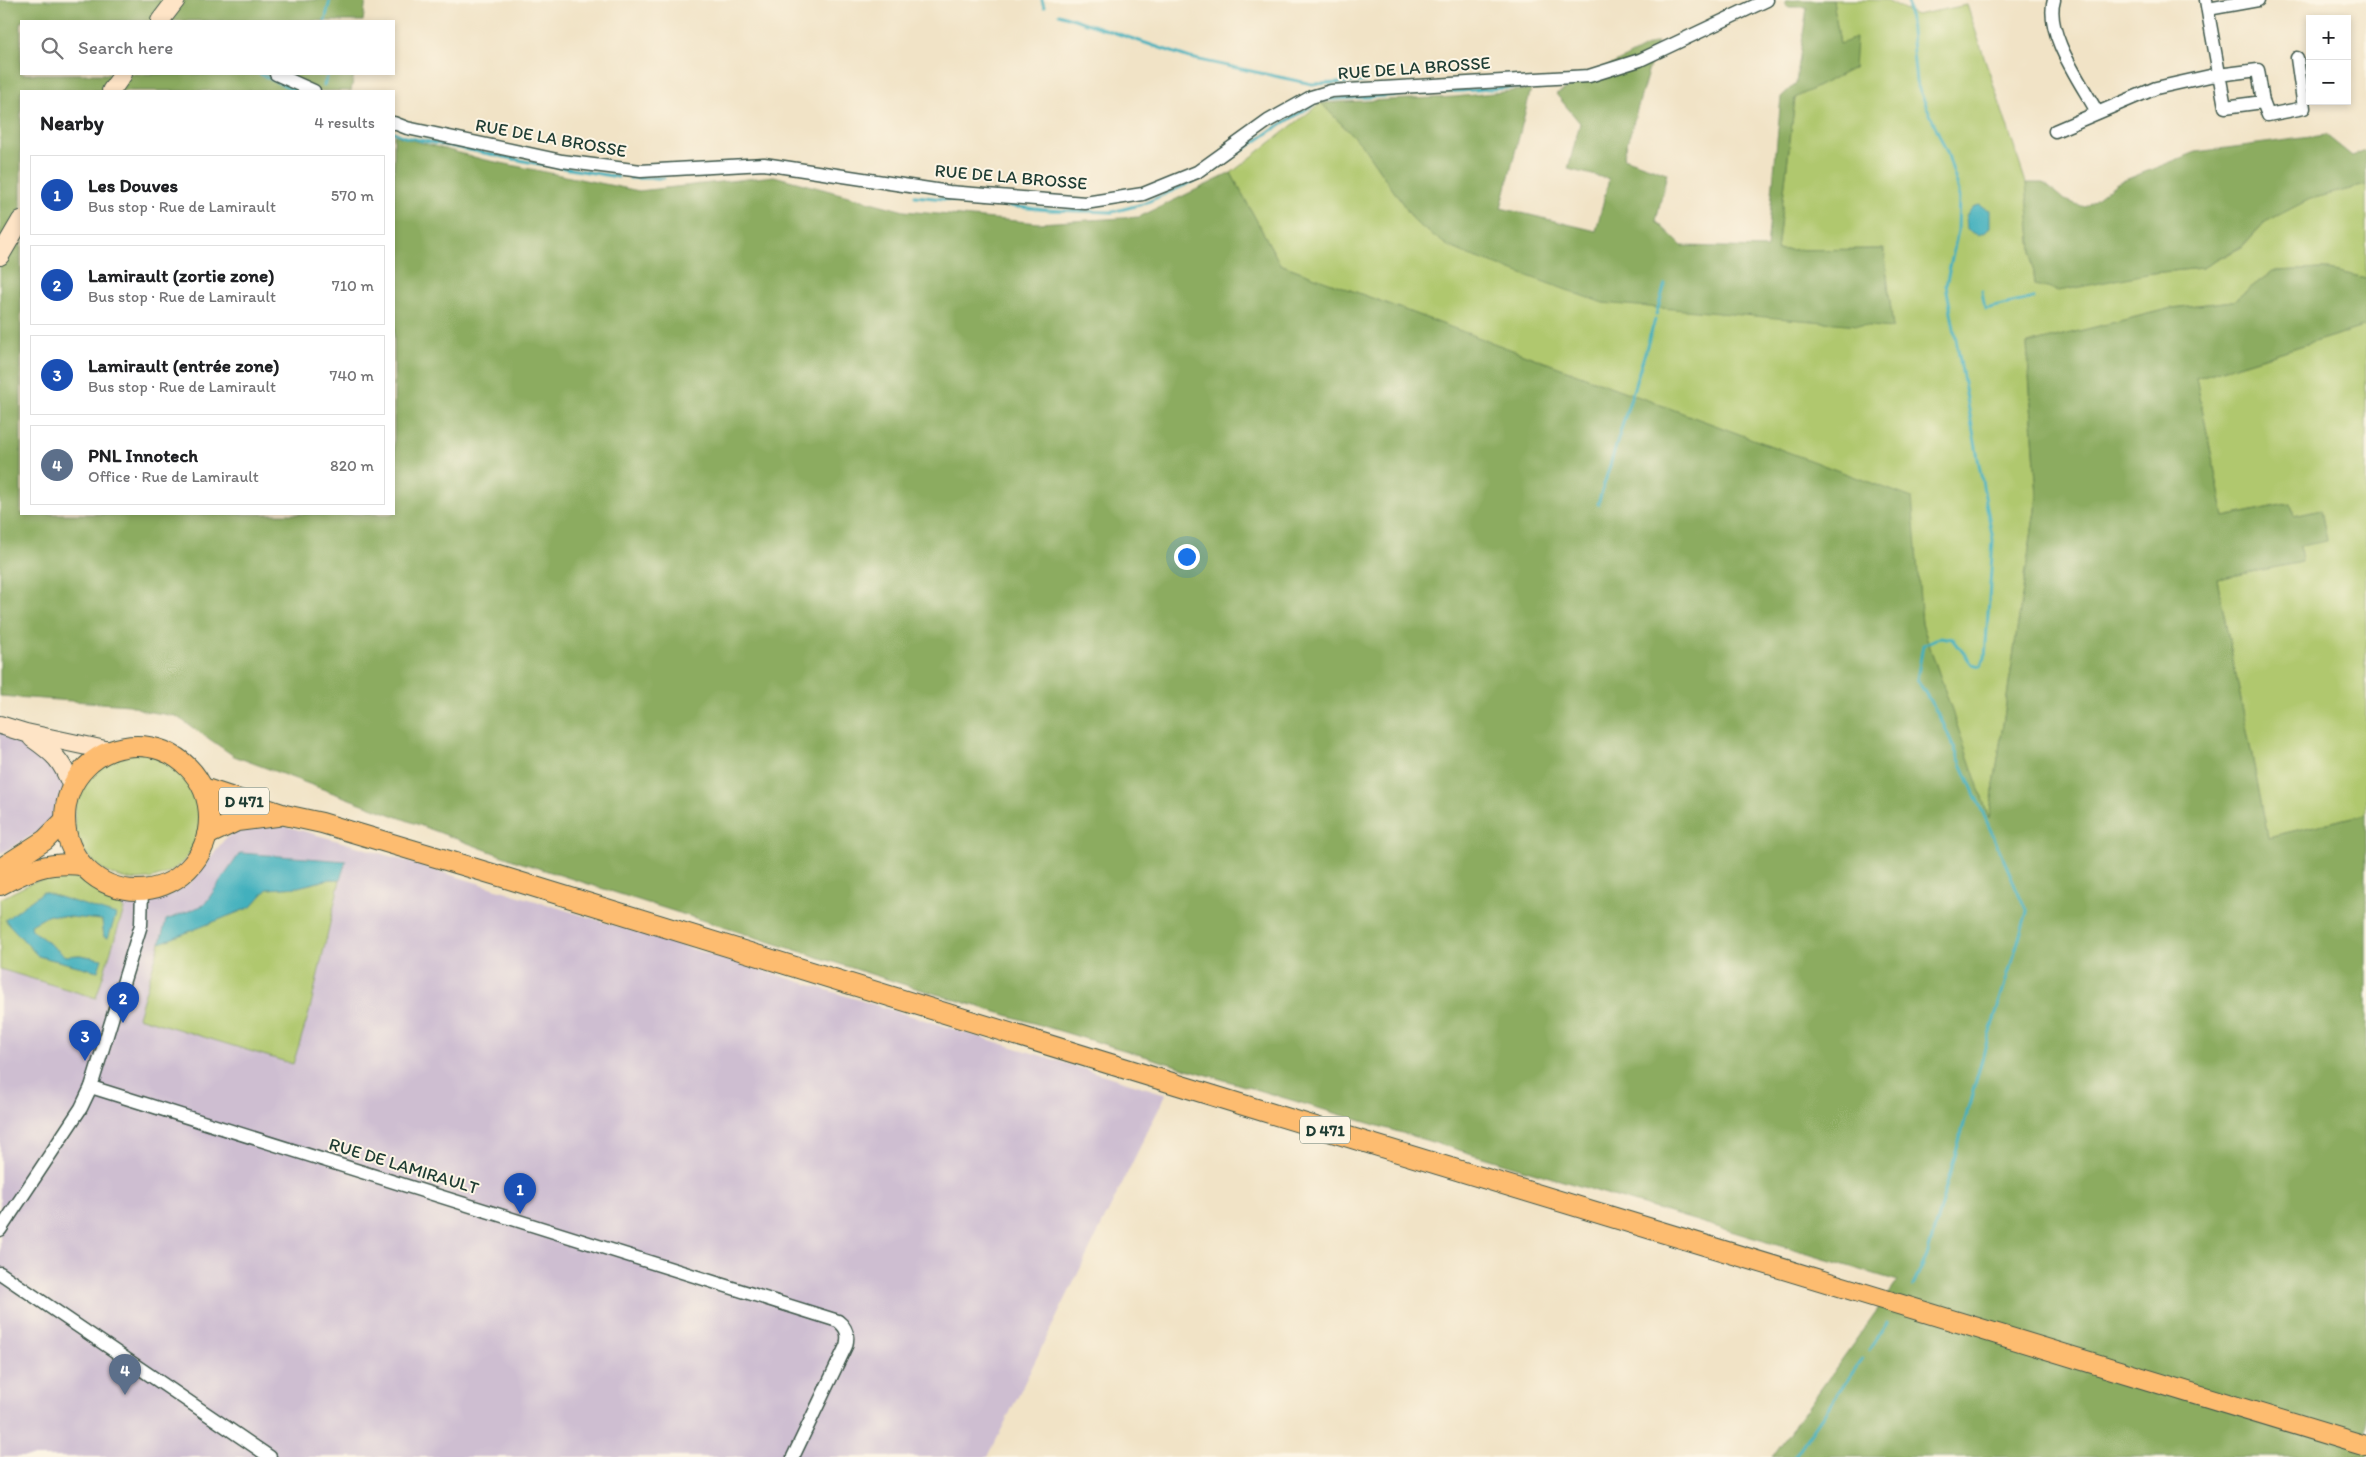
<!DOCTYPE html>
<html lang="en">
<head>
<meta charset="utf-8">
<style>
	:root { --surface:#fff; --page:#f2f2f2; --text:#202124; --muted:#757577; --line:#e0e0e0; --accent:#7c3aed }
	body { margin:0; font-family:Itim,sans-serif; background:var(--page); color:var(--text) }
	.controls { position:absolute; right:15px; top:15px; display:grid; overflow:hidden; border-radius:0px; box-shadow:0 2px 8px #0003 }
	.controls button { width:45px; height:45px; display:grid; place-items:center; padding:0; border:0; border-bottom:1px solid var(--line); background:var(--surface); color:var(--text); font:25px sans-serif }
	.you { position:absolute; left:1186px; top:556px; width:18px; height:18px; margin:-12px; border:4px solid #fff; border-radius:50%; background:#1a73e8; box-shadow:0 0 0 8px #1a73e833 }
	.badge { display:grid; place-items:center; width:32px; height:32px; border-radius:50%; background:var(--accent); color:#fff; font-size:16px; font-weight:700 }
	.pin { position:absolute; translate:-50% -41px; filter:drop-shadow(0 1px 2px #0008) }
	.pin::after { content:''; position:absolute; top:26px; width:18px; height:15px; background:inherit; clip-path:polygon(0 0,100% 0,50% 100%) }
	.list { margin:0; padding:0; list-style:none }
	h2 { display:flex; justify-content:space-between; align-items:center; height:65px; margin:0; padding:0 20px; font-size:21px }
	h2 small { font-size:16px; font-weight:400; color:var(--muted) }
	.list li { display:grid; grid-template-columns:32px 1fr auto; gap:15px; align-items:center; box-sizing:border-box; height:80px; margin:0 10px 10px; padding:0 10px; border:1px solid var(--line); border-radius:0px }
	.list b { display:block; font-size:19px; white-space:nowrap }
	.list p { margin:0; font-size:16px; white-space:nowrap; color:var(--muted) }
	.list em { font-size:16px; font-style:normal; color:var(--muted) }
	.icon { flex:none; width:28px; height:28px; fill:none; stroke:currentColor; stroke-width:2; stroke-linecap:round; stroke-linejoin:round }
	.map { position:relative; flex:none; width:2366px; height:1457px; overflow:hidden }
	.search { position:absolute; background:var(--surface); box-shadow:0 2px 8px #0003; left:20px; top:20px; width:375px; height:55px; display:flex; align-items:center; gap:12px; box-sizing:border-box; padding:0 18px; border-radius:0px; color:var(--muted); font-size:19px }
	.panel { position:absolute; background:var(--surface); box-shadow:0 2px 8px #0003; left:20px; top:90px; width:375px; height:425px; border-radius:0px }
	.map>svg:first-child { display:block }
	.industrial { fill:#cebed1 }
	.green { fill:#b0c86e; stroke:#688251; fill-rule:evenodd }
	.forest { fill:#8cac61; stroke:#56744a }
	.water { fill:#42b0bd; stroke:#307678 }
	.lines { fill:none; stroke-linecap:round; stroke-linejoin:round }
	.stream { stroke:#42b0bd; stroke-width:3 }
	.minor-casing { stroke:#3e564a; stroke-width:15 }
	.secondary-casing { stroke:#3e564a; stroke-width:20 }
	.primary-casing { stroke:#3e564a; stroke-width:22 }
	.minor { stroke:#fff; stroke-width:12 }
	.secondary { stroke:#fee4c6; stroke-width:18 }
	.primary { stroke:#fdbc70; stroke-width:20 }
	.labels { text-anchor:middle; stroke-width:4; stroke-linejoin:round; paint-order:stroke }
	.shield { fill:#fcf5e5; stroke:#617469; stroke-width:1 }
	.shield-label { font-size:16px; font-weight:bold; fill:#1f3d34 }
	.street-label { font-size:18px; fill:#1f3d34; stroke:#fcf5e5 }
</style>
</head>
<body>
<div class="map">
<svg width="2366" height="1457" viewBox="0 0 2366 1457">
	<rect width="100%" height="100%" fill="#fcf5e5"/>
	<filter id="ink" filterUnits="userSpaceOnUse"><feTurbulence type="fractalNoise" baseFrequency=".02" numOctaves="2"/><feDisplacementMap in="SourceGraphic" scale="10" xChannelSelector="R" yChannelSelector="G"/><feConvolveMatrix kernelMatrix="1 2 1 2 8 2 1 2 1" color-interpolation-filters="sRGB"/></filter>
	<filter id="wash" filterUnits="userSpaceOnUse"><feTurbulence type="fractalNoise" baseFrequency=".0096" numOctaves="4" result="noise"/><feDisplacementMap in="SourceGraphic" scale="20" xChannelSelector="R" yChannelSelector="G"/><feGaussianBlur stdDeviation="1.12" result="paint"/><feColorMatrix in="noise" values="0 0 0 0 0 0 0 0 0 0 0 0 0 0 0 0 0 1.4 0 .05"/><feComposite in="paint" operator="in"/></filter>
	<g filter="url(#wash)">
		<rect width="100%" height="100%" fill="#f1e3c6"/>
		<g class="industrial">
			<polygon points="0,731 52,753 65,783 52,817 38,832 0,854"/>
			<polygon points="263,823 289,827 363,848 1166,1094 988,1457 0,1457 0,899 33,882 67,875 90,882 114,895 143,899 165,898 191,882 224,840 244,824"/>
		</g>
		<g class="green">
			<polygon points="1833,0 1887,0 1916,15 1967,5 2026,183 2035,285 2202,268 2242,247 2265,222 2310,199 2366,185 2366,278 2324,269 2273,271 2233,301 2172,308 2027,344 2037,496 1989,819 1922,624 1911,498 1280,264 1231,173 1321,103 1362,145 1416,223 1893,328 1884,249 1777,250 1795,98 1854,68 1855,38 1840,45"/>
			<polygon points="2366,326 2366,814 2268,837 2217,579 2302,562 2299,546 2327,540 2321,511 2293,516 2291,503 2224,517 2196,378"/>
			<circle cx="138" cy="816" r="64"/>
			<path d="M 67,875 C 92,883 108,887 124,909 L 96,998 L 0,969 L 0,899 L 33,882 ZM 43,892 L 115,915 L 104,937 L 102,920 L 49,915 L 31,925 L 32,930 L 65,956 L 80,955 L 101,959 L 98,971 L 38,956 L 6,920 Z"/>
			<polygon points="330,879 340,880 309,1013 293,1064 138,1017 160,943 251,907 267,889 298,887"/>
		</g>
		<g class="forest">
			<polygon points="0,0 366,0 363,21 21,21 21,74 354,74 351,91 21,91 21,514 394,514 394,135 481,159 639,191 774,176 904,211 1039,223 1139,217 1231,173 1280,264 1912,498 1922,624 1989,818 2037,496 2027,344 2172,308 2233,301 2273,271 2324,269 2366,278 2366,326 2196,378 2224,517 2291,503 2294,516 2321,510 2327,541 2300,546 2302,562 2217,579 2268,837 2366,814 2366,1457 1772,1457 1898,1281 899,983 516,861 234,756 176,716 145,711 130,705 0,696"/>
			<polygon points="1785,0 1833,0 1840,44 1856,38 1854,68 1795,98 1777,250 1884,249 1893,328 1603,303 1469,255 1448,246 1416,223 1362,145 1321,103 1455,97 1531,89 1501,208 1596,231 1609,179 1568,169 1580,123 1556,94 1657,41 1623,158 1667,173 1656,221 1682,246 1767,248 1781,97 1796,83 1807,7 1787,7"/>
			<polygon points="2326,135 2352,156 2366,151 2366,185 2310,199 2265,222 2242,246 2202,268 2152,273 2059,291 2035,285 2026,183 2044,183 2064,200 2085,207 2117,183 2196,152"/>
		</g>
		<g class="water">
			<polygon points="1979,205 1990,210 1990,227 1986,232 1978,235 1967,230 1966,216 1973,207"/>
			<polygon points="240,853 346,861 340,880 330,879 298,887 267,889 251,907 160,943 166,920 204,905"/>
			<polygon points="43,892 116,915 108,938 104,937 102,920 49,915 31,925 32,930 65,956 80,955 102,959 98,971 38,956 5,920"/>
		</g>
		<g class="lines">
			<g class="stream">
				<polyline points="1042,0 1044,7"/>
				<polyline points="1908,0 1916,82 1948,155 1959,191 1958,231 1946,285 1993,540 1985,658 1980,666 1972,664 1953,639 1940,637 1923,645 1917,679 1943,723 2027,912 1984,1052 1927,1256 1913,1286"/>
				<polyline points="1059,14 1190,58 1312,84 1365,82"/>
				<polyline points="325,21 330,0"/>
				<polyline points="260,74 296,91"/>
				<polyline points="324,85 328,74"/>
				<polyline points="1320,100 1522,87"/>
				<polyline points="394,132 405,137 534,163 618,177"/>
				<polyline points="630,178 664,178"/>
				<polyline points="915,196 1048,210 1112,212 1143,204 1203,177 1277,127 1313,105"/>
				<polyline points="1982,291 1985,309 2034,298"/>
				<polyline points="1656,315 1665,284"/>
				<polyline points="1598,504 1655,320"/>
				<polyline points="1869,1350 1887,1323"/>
				<polyline points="1794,1457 1862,1359"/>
			</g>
		</g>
	</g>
	<g filter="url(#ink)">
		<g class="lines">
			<defs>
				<g id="minor">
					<path d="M 2054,0 C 2044,33 2082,84 2097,112"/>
					<polyline points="2208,9 2258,0"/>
					<polyline points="276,74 314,91"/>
					<polyline points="2263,102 2268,115 2304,108 2297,58"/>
					<polyline points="394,123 407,128 562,161 641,171 764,164 949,192 1085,203 1143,194 1197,172 1268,121 1311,97 1331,91 1589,76 1640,60 1767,0"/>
					<polyline points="2055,131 2156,88 2210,76 2258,70 2263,102 2225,107 2209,18 2206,0"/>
					<path d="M 91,1087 L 838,1321 C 847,1328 849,1335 846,1346 L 793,1457"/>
					<polyline points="0,1230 81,1108 91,1087 141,925 142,890"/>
					<polyline points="0,1273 270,1457"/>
				</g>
				<g id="secondary">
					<polyline points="160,21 176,0"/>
					<polyline points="111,91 123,74"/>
					<polyline points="0,256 21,220"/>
					<polyline points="0,725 26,733 110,751"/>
					<path d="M 32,738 C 55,754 62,761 72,787"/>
				</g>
				<g id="primary">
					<circle cx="137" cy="818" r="72"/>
					<polyline points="203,788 285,815 322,823 506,878 1263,1111 2366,1446"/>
					<polyline points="207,835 237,821 277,816"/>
					<polyline points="0,869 45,840 65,820"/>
					<path d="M 0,885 C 30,869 47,862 82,865"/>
				</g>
			</defs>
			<use href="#minor" class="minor-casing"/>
			<use href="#secondary" class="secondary-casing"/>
			<use href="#primary" class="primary-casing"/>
			<use href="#minor" class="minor"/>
			<use href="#secondary" class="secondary"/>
			<use href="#primary" class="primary"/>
		</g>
	</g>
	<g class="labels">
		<g class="shield">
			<rect x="219" y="787.5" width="50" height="27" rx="4"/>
			<rect x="1300" y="1116.5" width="50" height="27" rx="4"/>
		</g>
		<g class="shield-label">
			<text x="244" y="807">D 471</text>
			<text x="1325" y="1136">D 471</text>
		</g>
		<g class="street-label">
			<text transform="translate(1414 68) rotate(-4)" y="6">RUE DE LA BROSSE</text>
			<text transform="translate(551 138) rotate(10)" y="6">RUE DE LA BROSSE</text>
			<text transform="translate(1011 177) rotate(5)" y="6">RUE DE LA BROSSE</text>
			<text transform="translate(404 1166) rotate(17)" y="6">RUE DE LAMIRAULT</text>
		</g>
	</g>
</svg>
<div class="controls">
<button>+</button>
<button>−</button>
</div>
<div class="you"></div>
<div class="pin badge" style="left:520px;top:1214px;background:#1a4fb4">1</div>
<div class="pin badge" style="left:123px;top:1023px;background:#1a4fb4">2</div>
<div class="pin badge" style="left:85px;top:1061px;background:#1a4fb4">3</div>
<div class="pin badge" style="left:125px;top:1395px;background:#5c6f8a">4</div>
<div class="search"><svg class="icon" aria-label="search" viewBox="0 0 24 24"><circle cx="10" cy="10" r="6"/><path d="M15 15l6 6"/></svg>Search here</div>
<section class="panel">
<h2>Nearby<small>4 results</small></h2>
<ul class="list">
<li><span class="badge" style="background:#1a4fb4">1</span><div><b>Les Douves</b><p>Bus stop · Rue de Lamirault</p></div><em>570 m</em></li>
<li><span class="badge" style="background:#1a4fb4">2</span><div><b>Lamirault (zortie zone)</b><p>Bus stop · Rue de Lamirault</p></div><em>710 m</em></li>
<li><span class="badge" style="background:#1a4fb4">3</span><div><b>Lamirault (entrée zone)</b><p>Bus stop · Rue de Lamirault</p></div><em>740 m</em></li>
<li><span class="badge" style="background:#5c6f8a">4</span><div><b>PNL Innotech</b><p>Office · Rue de Lamirault</p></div><em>820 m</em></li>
</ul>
</section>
</div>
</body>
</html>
